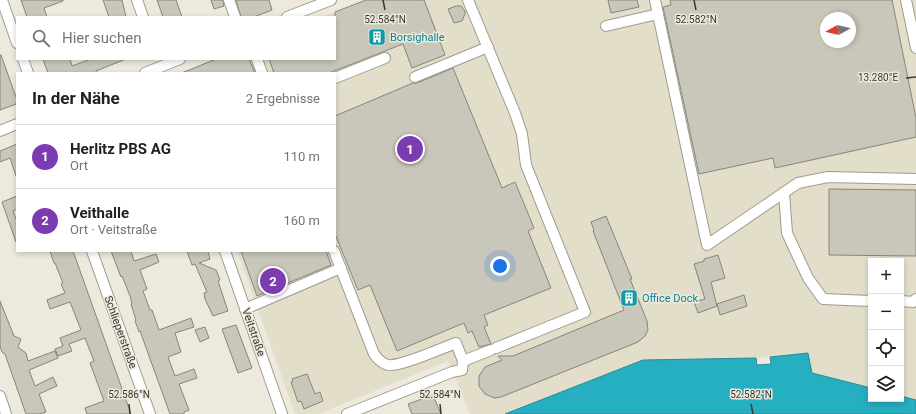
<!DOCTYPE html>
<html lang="de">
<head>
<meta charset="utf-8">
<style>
	:root { --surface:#fff; --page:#f2f2f2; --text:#202124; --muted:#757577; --line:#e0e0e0; --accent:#7c3bb0 }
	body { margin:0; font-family:Roboto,sans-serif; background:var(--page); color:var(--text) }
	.controls { position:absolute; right:12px; bottom:12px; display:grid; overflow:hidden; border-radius:0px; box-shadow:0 2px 6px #0003 }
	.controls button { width:36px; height:36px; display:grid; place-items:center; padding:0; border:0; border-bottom:1px solid var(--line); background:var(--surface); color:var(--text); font:20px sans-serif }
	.compass { position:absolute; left:820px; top:12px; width:36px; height:36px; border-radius:50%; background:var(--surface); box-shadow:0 2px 6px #0003; rotate:262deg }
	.you { position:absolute; left:500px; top:266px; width:14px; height:14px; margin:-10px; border:3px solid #fff; border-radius:50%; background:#1a73e8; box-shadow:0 0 0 6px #1a73e833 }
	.badge { display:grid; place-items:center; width:26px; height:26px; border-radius:50%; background:var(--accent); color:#fff; font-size:13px; font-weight:700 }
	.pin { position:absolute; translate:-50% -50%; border:2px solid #fff; box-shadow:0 1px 4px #0006 }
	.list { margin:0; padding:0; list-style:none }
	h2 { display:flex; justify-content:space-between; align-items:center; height:52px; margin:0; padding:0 16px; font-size:17px }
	h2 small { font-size:13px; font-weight:400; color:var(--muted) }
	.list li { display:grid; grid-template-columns:26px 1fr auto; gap:12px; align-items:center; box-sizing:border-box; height:64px; padding:0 16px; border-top:1px solid var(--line) }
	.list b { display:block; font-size:15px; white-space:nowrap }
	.list p { margin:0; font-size:13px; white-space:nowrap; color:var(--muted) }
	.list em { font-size:13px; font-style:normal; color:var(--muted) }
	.icon { flex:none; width:22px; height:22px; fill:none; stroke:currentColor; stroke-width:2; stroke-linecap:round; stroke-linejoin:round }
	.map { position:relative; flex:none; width:916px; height:414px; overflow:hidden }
	.search { position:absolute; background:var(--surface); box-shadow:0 2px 6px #0003; left:16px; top:16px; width:320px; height:44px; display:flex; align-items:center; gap:10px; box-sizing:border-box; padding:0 14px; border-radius:0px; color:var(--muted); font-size:15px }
	.panel { position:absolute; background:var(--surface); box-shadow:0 2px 6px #0003; left:16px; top:72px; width:320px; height:180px; border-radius:0px }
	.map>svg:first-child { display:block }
	.built { fill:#e2deca; fill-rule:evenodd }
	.water { fill:#26aec1; stroke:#2c8b96 }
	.building { fill:#c9c6ba; stroke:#878479; fill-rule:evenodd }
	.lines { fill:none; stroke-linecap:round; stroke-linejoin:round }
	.minor-casing { stroke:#9e9c90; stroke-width:12 }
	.minor { stroke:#fff; stroke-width:10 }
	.ticks { fill:none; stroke:#393833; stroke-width:1.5 }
	.labels { text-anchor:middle; stroke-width:3; stroke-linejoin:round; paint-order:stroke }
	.culture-label { font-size:11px; fill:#0d838f; stroke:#edeadd; text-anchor:start }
	.street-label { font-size:11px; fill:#393833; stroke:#edeadd }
	.ticks-label { font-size:10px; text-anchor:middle; fill:#393833; stroke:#edeadd; stroke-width:3; stroke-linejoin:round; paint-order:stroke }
</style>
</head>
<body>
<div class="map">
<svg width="916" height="414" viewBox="0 0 916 414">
	<rect width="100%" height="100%" fill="#edeadd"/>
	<path class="built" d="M 366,0 L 916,0 L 916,400 L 901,396 L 901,261 L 871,261 L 871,388 L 812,373 L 807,353 L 756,358 L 643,360 L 505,414 L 470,414 L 448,361 L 318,414 L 295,414 L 237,251 L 335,251 L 335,73 L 180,73 L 216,59 L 335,59 L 335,17 L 323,17 ZM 826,18 L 850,18 L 850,42 L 826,42 Z"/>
	<polygon class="water" points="808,353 812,373 871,388 871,399 901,399 901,396 916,400 916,414 505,414 643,360 756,358 757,365 771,364 770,357"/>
	<g class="building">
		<polygon points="21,0 63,0 63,1 44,8 47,17 27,17"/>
		<polygon points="103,0 122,0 126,17 109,17"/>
		<polygon points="157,0 176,0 182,17 163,17"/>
		<polygon points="211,0 223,0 224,6 214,9"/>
		<polygon points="236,0 269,0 272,10 254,17 241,17"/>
		<polygon points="366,0 424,0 445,55 412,68 403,44 329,73 274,73 269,59 335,59 335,12"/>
		<polygon points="608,0 637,0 639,7 611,13"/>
		<path d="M 670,0 L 892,0 L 916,118 L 916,137 L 775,168 L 773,158 L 699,174 L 663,7 L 671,5 ZM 826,18 L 850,18 L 850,42 L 826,42 Z"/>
		<polygon points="456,6 461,6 465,11 465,14 462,21 454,23 448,9"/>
		<polygon points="0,55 1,55 17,100 16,104 0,110"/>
		<polygon points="43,59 70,59 72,66 91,59 126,59 96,71 96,73 48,73"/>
		<polygon points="216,59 249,59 255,73 182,73"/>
		<polygon points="453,68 502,188 515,182 534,228 528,231 551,288 484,315 488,325 484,327 491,344 479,347 472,331 468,333 464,323 397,351 370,285 358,290 335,234 335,116 413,83 417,83"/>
		<polygon points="17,144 17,175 16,176 10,158 0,162 0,151"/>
		<polygon points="829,189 916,190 916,256 829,255"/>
		<polygon points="17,196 17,209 13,211 17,221 17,242 16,242 2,202"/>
		<polygon points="606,216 632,279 630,279 647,321 648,330 645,336 638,342 501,397 494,398 485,394 479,386 479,376 485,367 502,360 498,356 513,356 624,310 593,231 594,230 591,222"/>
		<polygon points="50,251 73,251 131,414 87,414 85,408 104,401 90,363 94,361 85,338 69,344 72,351 58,356 55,349 63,346 60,338 81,330 70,302 50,309 47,300 65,293 61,284 63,283 55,263 54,263"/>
		<polygon points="111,251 131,251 134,261 156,254 159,262 140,270 147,289 143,291 150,310 152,310 159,330 191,318 194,327 175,333 181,352 168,357 175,376 194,369 197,378 179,384 189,410 184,412 184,414 170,414 140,331 139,332 137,326 135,321 136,320 131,304 132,304 130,296 122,276 121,277"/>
		<polygon points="187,251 208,251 210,259 199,263 216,270 220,280 218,281 228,311 213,316 205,299 204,293 207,292 195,264 192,265"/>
		<polygon points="241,251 326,251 331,265 257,296"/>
		<polygon points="718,255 725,278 711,282 717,306 698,313 694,302 705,299 694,264 704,261 704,259"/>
		<polygon points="744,295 747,306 720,315 717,304"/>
		<polygon points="0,301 14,336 21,339 18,347 26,353 28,361 55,351 58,358 29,370 35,386 53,377 57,386 39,394 46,412 39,414 26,414 5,354 2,352 0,346"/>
		<polygon points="236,325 252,368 238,373 222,329"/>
		<polygon points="205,327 209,338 200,342 195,330"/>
		<polygon points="307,374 315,394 320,392 323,401 304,409 301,401 298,402 291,382 293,381 292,379"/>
		<polygon points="433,395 441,414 412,414 408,404"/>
	</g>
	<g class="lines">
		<defs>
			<g id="minor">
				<polyline points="2,0 17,43"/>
				<polyline points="137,0 143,17"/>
				<polyline points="229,0 235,17"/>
				<polyline points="468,0 515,113 522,134 526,165 585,312 496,348"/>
				<polyline points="655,0 707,245 798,183 828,177 916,179"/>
				<polyline points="906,0 916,48"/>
				<polyline points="287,17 331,0"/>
				<polyline points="606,26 658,14"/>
				<polyline points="23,59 28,73"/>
				<polyline points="257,59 262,73"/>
				<polyline points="145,73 180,59"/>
				<polyline points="415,77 488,47"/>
				<polyline points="335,78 385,58"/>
				<polyline points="0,131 17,124"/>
				<polyline points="784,193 787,233 808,278 823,299 871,301"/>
				<polyline points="92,251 150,414"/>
				<polyline points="225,251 282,414"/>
				<path d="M 334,251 L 374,354 C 378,359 381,363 388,365 C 400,367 442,348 456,343 L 463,361 L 462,370 L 452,372 L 347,414"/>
				<polyline points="901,301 913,302 916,299"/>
				<polyline points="245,309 341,268"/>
				<polyline points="463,361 491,350"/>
				<polyline points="0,396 6,414"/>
			</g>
		</defs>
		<use href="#minor" class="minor-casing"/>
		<use href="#minor" class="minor"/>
	</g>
	<path class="ticks" d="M 383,0 L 385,10M 694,0 L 696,10M 906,78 L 916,77M 129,404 L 130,414M 440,404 L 441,414M 751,404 L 753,414"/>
	<defs>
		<symbol id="building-square" viewBox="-11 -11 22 22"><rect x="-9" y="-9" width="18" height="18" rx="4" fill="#0f9aa8" stroke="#edeadd"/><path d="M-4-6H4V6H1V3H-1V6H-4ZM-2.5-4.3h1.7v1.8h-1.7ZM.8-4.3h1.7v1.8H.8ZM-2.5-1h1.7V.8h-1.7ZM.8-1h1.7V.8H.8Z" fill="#fff"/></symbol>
	</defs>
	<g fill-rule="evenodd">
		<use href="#building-square" x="367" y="27" width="20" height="20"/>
		<use href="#building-square" x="619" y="288" width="20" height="20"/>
	</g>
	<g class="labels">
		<g class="culture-label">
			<text x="390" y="41">Borsighalle</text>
			<text x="642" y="302">Office Dock</text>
		</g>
		<g class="street-label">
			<text transform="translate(121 332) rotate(70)" y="4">Schlieperstraße</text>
			<text transform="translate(254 332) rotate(71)" y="4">Veitstraße</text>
		</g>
	</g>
	<g class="ticks-label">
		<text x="385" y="23">52.584°N</text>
		<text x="696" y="23">52.582°N</text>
		<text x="878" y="81">13.280°E</text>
		<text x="129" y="398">52.586°N</text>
		<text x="440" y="398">52.584°N</text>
		<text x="751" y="398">52.582°N</text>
	</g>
</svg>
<div class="controls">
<button>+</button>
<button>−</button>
<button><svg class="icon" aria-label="locate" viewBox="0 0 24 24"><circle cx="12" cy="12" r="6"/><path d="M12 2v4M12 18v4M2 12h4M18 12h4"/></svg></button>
<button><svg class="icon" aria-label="layers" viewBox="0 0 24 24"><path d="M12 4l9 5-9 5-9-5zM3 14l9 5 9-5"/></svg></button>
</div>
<svg class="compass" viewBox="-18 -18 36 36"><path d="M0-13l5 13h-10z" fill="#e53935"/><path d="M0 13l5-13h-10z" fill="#757577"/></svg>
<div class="you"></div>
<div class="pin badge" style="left:410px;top:149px">1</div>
<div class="pin badge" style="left:273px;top:281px">2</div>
<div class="search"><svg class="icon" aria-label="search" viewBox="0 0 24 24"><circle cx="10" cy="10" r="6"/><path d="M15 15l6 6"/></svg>Hier suchen</div>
<section class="panel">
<h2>In der Nähe<small>2 Ergebnisse</small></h2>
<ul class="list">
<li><span class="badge">1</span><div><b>Herlitz PBS AG</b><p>Ort</p></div><em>110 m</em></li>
<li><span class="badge">2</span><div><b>Veithalle</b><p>Ort · Veitstraße</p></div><em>160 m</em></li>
</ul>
</section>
</div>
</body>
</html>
